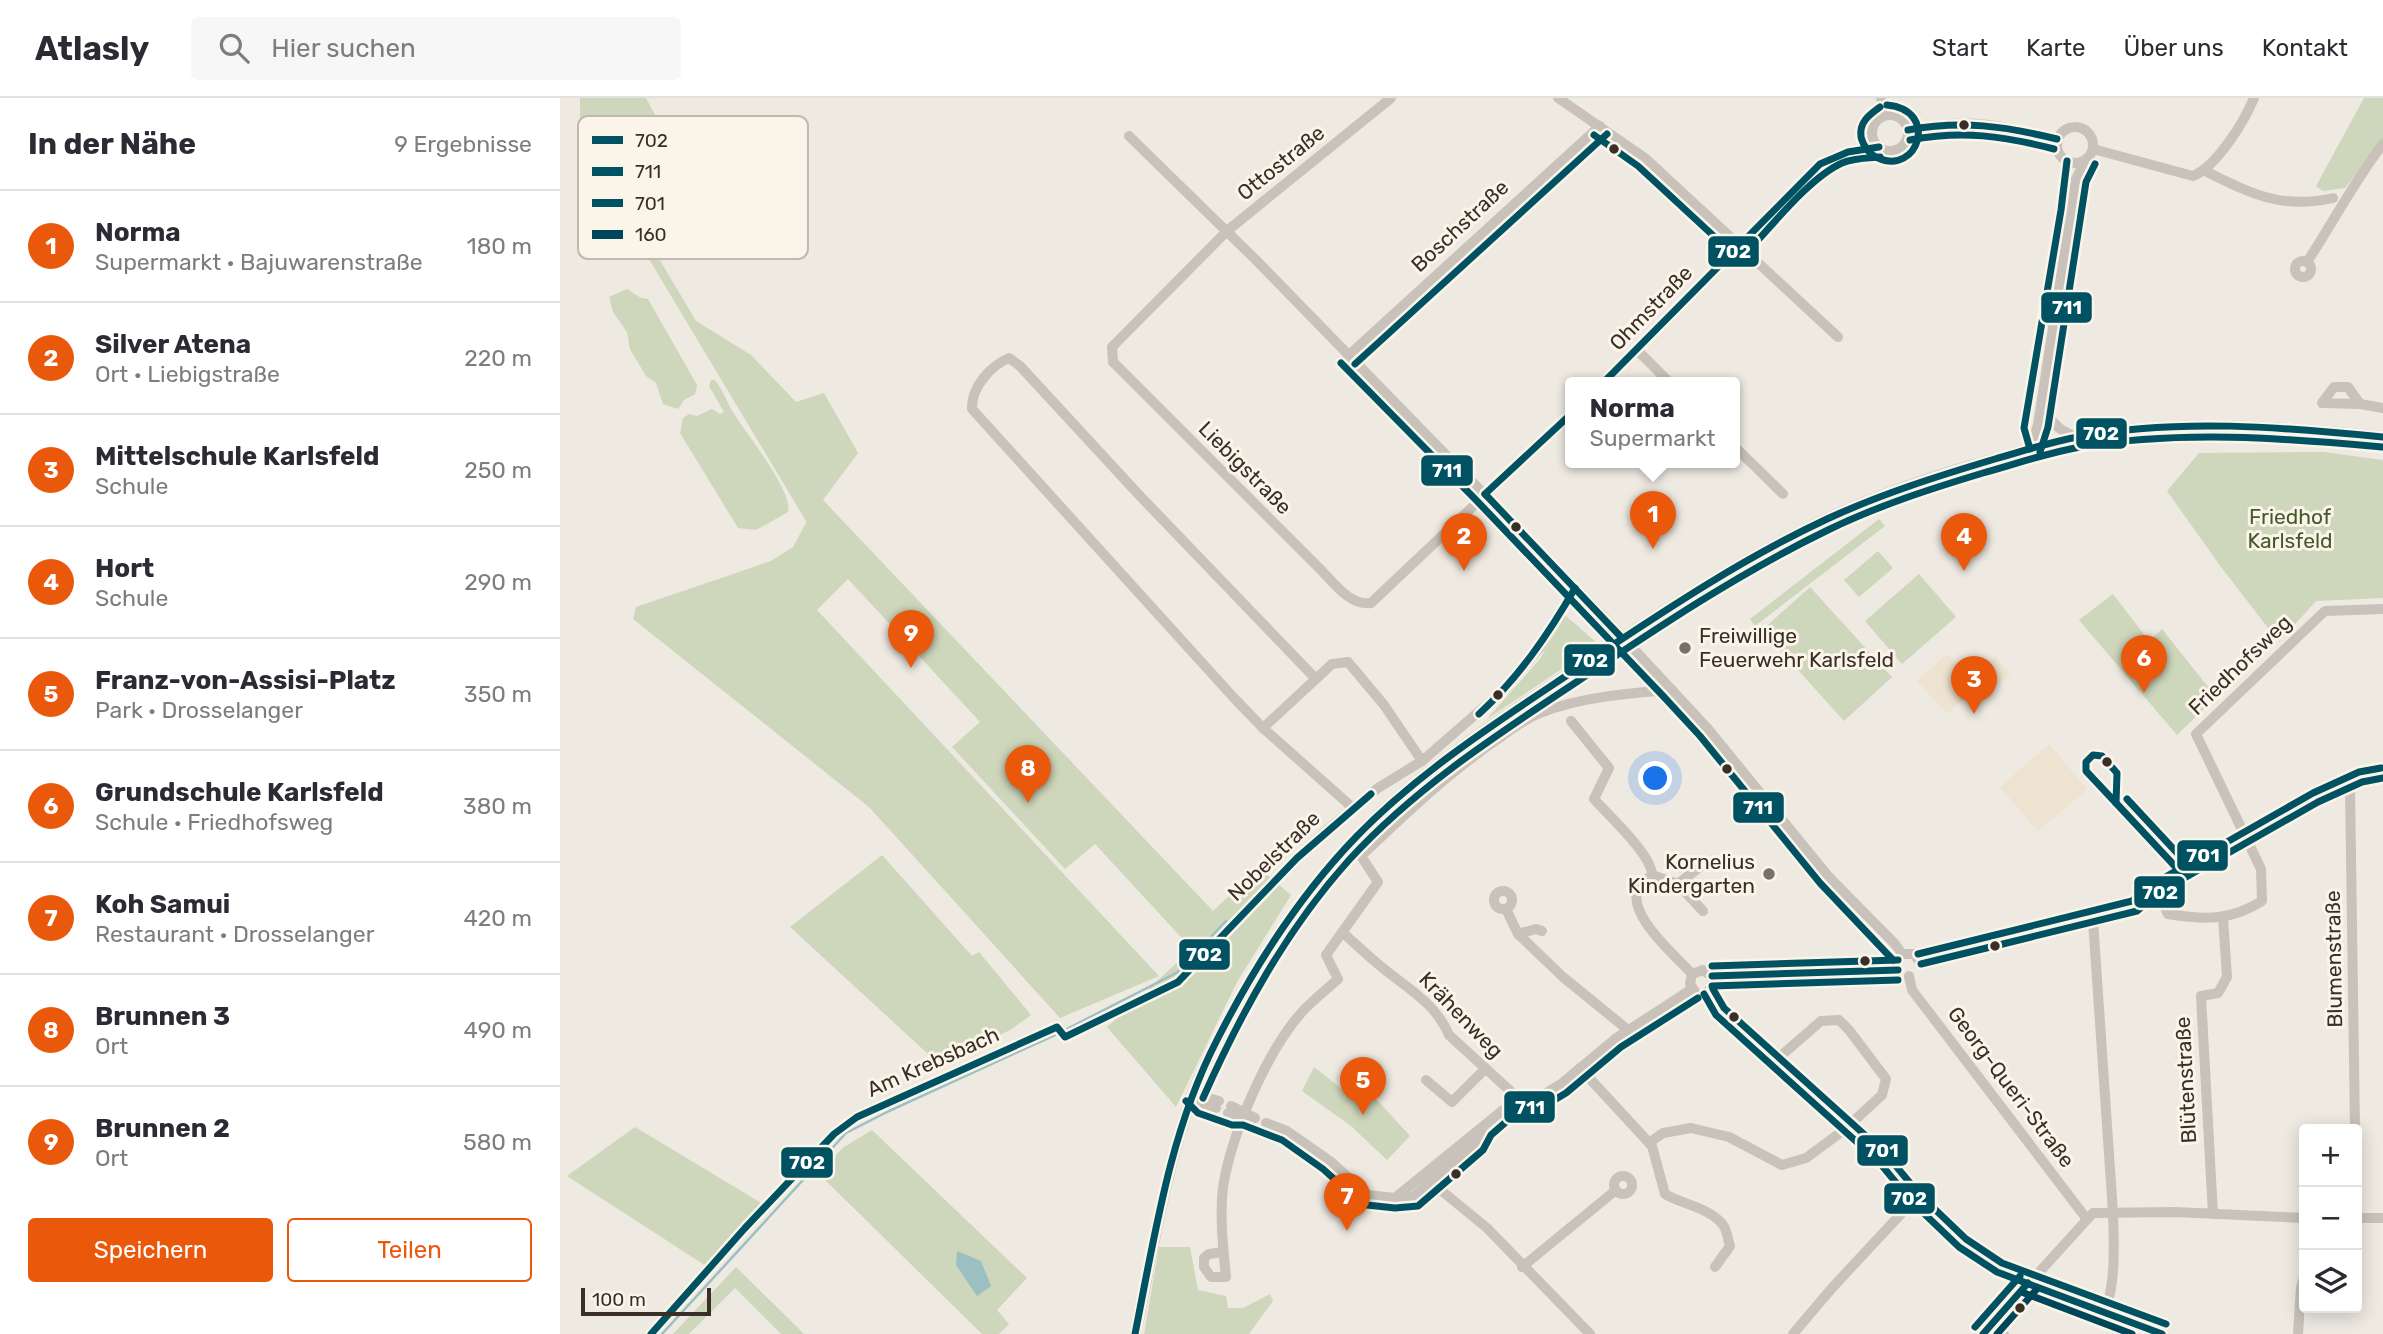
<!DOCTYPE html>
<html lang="de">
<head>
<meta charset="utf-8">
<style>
	:root { --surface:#fff; --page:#f7f7f7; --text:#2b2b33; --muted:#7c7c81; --line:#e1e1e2; --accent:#ea580c }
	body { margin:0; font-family:Rubik,sans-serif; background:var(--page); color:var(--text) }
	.controls { position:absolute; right:21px; bottom:21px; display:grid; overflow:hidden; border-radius:7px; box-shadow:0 4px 18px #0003 }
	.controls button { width:63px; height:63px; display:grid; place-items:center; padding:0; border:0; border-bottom:2px solid var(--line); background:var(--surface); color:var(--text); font:35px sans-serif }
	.scale { position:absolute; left:21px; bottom:18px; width:130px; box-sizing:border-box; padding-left:7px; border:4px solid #392f28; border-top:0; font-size:19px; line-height:24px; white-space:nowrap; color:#392f28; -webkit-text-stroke:5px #fbf4e9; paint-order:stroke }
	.you { position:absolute; left:1096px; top:681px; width:24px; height:24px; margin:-18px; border:5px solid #fff; border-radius:50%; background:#1a73e8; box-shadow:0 0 0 10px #1a73e833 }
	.badge { display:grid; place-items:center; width:46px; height:46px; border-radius:50%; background:var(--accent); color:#fff; font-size:23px; font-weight:700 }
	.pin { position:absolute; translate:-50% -58px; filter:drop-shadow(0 2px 4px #0008) }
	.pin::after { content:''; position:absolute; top:37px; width:24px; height:21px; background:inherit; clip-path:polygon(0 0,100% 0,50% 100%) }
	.popup { position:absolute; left:1005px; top:279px; width:175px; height:91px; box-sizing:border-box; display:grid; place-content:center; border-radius:7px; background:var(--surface); filter:drop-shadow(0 2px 5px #0005); font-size:23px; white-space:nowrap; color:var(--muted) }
	.popup b { font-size:26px; color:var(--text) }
	.popup::after { content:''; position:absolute; left:50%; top:100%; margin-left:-14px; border:14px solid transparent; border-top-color:var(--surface) }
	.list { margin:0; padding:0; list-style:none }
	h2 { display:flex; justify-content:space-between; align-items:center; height:91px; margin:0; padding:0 28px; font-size:30px }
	h2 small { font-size:23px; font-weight:400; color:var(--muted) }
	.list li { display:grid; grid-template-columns:46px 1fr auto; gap:21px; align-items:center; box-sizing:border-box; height:112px; padding:0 28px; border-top:2px solid var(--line) }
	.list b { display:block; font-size:26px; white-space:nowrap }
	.list p { margin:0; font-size:23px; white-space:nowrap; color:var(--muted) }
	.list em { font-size:23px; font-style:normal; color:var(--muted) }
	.actions { display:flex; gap:14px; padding:21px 28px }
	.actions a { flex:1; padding:16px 0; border:2px solid var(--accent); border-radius:7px; text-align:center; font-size:24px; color:var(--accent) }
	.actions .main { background:var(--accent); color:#fff }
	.icon { flex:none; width:38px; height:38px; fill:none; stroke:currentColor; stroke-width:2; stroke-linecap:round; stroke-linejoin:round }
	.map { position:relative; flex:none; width:1823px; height:1236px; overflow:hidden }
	header { display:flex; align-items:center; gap:42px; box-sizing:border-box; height:98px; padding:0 35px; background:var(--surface); border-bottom:2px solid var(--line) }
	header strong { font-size:33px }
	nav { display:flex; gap:38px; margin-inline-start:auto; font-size:24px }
	.search { width:490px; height:63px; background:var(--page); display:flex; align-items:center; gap:18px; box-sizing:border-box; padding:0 24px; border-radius:7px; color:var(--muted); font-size:26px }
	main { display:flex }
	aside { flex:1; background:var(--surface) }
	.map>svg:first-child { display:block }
	.green { fill:#ced6bb }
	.plaza { fill:#ede3d0 }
	.water { fill:#9cbfc2 }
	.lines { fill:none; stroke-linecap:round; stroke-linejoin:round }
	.stream { stroke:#9cbfc2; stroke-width:2.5 }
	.minor { stroke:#c8c2ba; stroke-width:10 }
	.secondary { stroke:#b8b2ab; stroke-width:12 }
	.bus-1-casing { stroke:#fbf4e9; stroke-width:12 }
	.bus-2-casing { stroke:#fbf4e9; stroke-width:12 }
	.bus-3-casing { stroke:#fbf4e9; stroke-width:12 }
	.bus-4-casing { stroke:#fbf4e9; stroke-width:12 }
	.bus-1 { stroke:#005262; stroke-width:7 }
	.bus-2 { stroke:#005262; stroke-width:7 }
	.bus-3 { stroke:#005262; stroke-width:7 }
	.bus-4 { stroke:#00465a; stroke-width:7 }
	.bus-dot { fill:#392f28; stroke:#fbf4e9; stroke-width:2.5 }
	.poi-dot { fill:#787069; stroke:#fbf4e9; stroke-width:2.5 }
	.labels { text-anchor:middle; stroke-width:6; stroke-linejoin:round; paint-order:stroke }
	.street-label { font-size:21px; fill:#392f28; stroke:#fbf4e9 }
	.park-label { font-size:21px; fill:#445a2a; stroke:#fbf4e9 }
	.poi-label { font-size:21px; fill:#392f28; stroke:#fbf4e9; text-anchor:start }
	.key { fill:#fbf4e9; stroke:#c1b9af; stroke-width:2 }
	.key-label { font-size:19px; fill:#392f28 }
	.line-badge { stroke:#fbf4e9; stroke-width:2.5 }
	.badge-label { font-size:19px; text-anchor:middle; font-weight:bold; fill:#fff }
</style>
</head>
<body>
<header>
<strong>Atlasly</strong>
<div class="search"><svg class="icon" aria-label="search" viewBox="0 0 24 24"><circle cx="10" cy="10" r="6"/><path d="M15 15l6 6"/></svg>Hier suchen</div>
<nav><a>Start</a><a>Karte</a><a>Über uns</a><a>Kontakt</a></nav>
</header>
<main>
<aside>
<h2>In der Nähe<small>9 Ergebnisse</small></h2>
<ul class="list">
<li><span class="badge">1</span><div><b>Norma</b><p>Supermarkt · Bajuwarenstraße</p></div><em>180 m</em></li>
<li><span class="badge">2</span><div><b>Silver Atena</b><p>Ort · Liebigstraße</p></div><em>220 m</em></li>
<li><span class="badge">3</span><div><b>Mittelschule Karlsfeld</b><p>Schule</p></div><em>250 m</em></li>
<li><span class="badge">4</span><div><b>Hort</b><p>Schule</p></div><em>290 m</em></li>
<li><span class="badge">5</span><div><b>Franz-von-Assisi-Platz</b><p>Park · Drosselanger</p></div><em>350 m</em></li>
<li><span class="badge">6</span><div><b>Grundschule Karlsfeld</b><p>Schule · Friedhofsweg</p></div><em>380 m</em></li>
<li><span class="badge">7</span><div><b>Koh Samui</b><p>Restaurant · Drosselanger</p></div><em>420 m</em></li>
<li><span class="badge">8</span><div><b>Brunnen 3</b><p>Ort</p></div><em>490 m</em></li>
<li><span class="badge">9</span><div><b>Brunnen 2</b><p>Ort</p></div><em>580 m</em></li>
</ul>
<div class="actions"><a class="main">Speichern</a><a>Teilen</a></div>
</aside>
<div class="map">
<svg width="1823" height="1236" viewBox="0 0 1823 1236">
	<rect width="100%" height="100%" fill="#eeeae2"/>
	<g class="green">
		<polygon points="20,0 86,0 100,26 40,61 136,223 191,257 236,304 264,295 298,355 263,402 653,813 699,770 731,797 677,884 616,1009 547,929 632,851 535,746 505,771 392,649 420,624 288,481 257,512 599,878 500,920 309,709 73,521 76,509 211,463 233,449 247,423 246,423 32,66 20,72"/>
		<polygon points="1804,0 1823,0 1823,41 1785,90 1763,93 1756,88"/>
		<polygon points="67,191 81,200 88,201 137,287 135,296 124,302 118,311 103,306 96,285 86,278 70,251 67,234 53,214 49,199"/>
		<path d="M 151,282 L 155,282 C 162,291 166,301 171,311 C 183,332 234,393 228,414 L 196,432 L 178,430 L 120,335 L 123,320 L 129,316 L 137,318 L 152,311 L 160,316 L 164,314 L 149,288 Z"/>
		<polygon points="1764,354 1823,362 1823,500 1756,503 1719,544 1661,469 1607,393 1639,355"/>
		<path d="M 1455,363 L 1462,365 L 1406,379 L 1290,421 L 1222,455 L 1101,529 L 1097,529 C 1185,472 1274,422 1373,387 C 1399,378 1428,366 1455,363 Z"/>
		<polygon points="1319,421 1325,428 1195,528 1190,521"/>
		<polygon points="1318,453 1333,470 1299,499 1284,482"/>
		<polygon points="1359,476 1396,519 1342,566 1305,523"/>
		<polygon points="1250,489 1332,579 1284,623 1202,532"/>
		<polygon points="1553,496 1589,543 1602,531 1656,599 1617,637 1519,522"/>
		<polygon points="1005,517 1037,545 1033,550 927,621 980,561"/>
		<polygon points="322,757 412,858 419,854 471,917 452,931 380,967 230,829"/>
		<polygon points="754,969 783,992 795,978 850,1038 827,1062 791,1028 742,993"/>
		<polygon points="75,1029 203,1106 146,1168 7,1078"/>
		<polygon points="312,1032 467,1180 437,1212 449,1226 439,1236 422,1236 258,1075 284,1049"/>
		<polygon points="599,1149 630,1149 638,1192 666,1198 668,1210 683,1210 710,1196 713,1203 689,1236 584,1236"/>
		<polygon points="176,1169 244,1236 221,1236 175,1190 129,1236 113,1236"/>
	</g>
	<g class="plaza">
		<polygon points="1387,556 1401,571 1405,569 1413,578 1435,558 1450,576 1436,589 1420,586 1387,616 1357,583"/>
		<polygon points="1489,646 1527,691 1478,734 1440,689"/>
	</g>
	<polygon class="water" points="397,1153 421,1163 431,1188 417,1198 396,1167"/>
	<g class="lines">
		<g class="stream">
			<polyline points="503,933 618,874 666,823"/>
			<polyline points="102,1236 286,1035 329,1013 497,936"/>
		</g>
		<g class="minor">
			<path d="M 831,0 L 667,133 L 552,249 L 553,264 L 761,472 C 774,485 790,508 811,505 L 1011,316"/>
			<polyline points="998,0 1085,60 1278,239"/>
			<polyline points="1321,0 1326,17"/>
			<circle cx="1330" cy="35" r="18"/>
			<circle cx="1515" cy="47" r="18"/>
			<path d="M 1348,32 C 1407,19 1441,27 1497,41"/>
			<polyline points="569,38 695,161 1043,518 1148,631 1268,778 1335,846 1342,856"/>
			<path d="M 1533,51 L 1633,78 C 1657,68 1684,24 1694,0"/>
			<path d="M 1645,73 C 1690,95 1721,112 1773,100"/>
			<circle cx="1743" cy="171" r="8"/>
			<path d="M 1747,164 C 1773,125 1794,83 1823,46"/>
			<polyline points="1077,252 1110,285"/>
			<polyline points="788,258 1040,28"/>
			<path d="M 1043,285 L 1260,66 C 1280,54 1296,51 1319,49"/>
			<polygon points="1774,289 1788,289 1800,306 1762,305"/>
			<path d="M 1483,302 C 1487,322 1499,334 1518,339"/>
			<polyline points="1800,306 1823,310"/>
			<polyline points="1175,349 1223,396"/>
			<polyline points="1469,349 1464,330 1501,112 1507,63"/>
			<polyline points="1470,351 1478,327 1516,81 1526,61"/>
			<path d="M 756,581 L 580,398 L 460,268 L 449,260 C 430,268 411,290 412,311 L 674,600 L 703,630 L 793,710"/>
			<path d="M 1011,623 L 1049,670 L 1034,701 C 1049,718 1092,757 1092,777 C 1088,780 1082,784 1079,789 C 1064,815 1116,858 1132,876"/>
			<polyline points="703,630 772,566 788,564 824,607 862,663"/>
			<polyline points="1790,689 1795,1031"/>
			<polyline points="1092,777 1118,786 1143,813"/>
			<polyline points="1118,786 1146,764"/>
			<circle cx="943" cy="802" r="9"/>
			<path d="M 1598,795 L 1608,816 C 1645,822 1670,823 1702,803 L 1701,771 L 1636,636 L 1765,513 L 1823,511"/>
			<polyline points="946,811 958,836 1003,879 1068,932"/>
			<path d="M 1533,823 L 1553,1114 C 1554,1147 1556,1183 1545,1214"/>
			<path d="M 783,835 C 797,847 810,860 824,871 C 849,891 876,906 889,937 L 958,1000"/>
			<polyline points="958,836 976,831 982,833"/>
			<polyline points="1342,856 1354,856 1361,866"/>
			<polyline points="1361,866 1577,813 1598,795 1687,743 1758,704 1802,684 1823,680"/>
			<polyline points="1152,878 1338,872"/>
			<polyline points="1349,878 1352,892 1526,1120"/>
			<polyline points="1136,895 1130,886 1132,876 1143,872 1152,878"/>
			<polyline points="1144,896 1156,917 1319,1064 1352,1104 1399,1149 1437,1174 1602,1236"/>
			<polyline points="1144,896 1153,889 1152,878"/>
			<path d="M 1020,970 L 1092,1048 L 1105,1096 C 1121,1106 1151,1110 1163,1127 C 1167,1132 1168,1142 1170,1148 L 1155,1169"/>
			<polyline points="866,982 892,1004 925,971"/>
			<polyline points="633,996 642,1005 656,1010"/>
			<polyline points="634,996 659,1003"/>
			<polyline points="671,1008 695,1020"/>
			<polyline points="668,1015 675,1017 684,1016"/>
			<polyline points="706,1025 727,1033 770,1063 808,1097 835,1100 853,1099 911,1049 916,1044 922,1031"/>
			<polyline points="1089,1045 1103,1035 1131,1030 1169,1039 1222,1067 1246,1060 1284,1032 1322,997 1326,981 1289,932 1279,922 1261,923 1223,956 1214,970"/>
			<circle cx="1063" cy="1087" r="9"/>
			<polyline points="866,1080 927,1130 1030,1236"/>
			<polyline points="835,1100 958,1000 983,997 1001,986 1055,941 1132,891"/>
			<polyline points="1653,1116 1641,898 1658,895 1667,879 1663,820"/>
			<polyline points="1797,1120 1823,1120"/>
			<path d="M 663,1154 L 649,1156 L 644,1160 L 644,1169 L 651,1179 L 666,1179 C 663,1150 659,1112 664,1083 C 674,1031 707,953 742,914 C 753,902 766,892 778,881 L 766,857 L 818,784 L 801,758 C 844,717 886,677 935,643 C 949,633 964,621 980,615 C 1020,599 1070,595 1112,592"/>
			<polyline points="962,1169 1056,1092"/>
			<polyline points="1432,1226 1444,1236"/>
			<polyline points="91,1236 185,1130 274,1036 297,1019 497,929 505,939 509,937 618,884 737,760 768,731 818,690 862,663 947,589 981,548 1015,490"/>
			<polyline points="1233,1236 1272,1190 1352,1104"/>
			<polyline points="1423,1236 1533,1115 1616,1114 1744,1120"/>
			<polyline points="1738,1236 1741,1189 1744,1180"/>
		</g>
		<path class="secondary" d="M 575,1236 C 592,1155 604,1074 633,996 C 649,952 675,908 699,868 C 730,818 766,768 808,727 C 875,662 956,611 1033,560 C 1102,514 1171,469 1244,432 C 1305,401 1370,379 1435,361 C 1462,353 1490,345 1518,339 C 1618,321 1722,329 1823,339"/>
		<defs>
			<g id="bus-1">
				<path d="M 1348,32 C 1402,22 1444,28 1497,41"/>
				<polyline points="1043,285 1260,66 1288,54 1319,49"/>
				<polyline points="1470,351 1464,330 1501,112 1507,63"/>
				<polyline points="925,396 1062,540"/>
				<polyline points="925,396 1011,316"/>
				<path d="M 919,616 C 959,579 988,537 1015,490"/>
				<polygon points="1533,657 1542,658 1557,675 1556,705 1526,673 1526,664"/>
				<polyline points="1556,705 1625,779"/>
				<polyline points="1361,866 1577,813 1598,795 1758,704 1802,684 1823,680"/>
				<polyline points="1152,878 1338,872"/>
				<polyline points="1144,896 1156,917 1319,1064 1352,1104 1399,1149 1437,1174 1602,1236"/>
				<polyline points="91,1236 185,1130 274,1036 297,1019 497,929 505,939 618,884 737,760 811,696"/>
				<path d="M 575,1236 C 595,1136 610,1033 657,942 C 694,869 739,798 796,739 C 859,674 937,624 1012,574 C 1095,519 1177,463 1267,421 C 1321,396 1378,378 1435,361 C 1463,353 1490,344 1518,339 C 1618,320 1722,329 1823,339"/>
				<polyline points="1423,1236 1468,1185"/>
			</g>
			<g id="bus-2">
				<path d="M 1320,9 C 1309,17 1299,24 1301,39 C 1303,48 1310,57 1318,60 C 1358,78 1380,12 1327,7"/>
				<polyline points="1034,37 1078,68 1172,155"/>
				<path d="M 1350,42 C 1403,32 1443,38 1494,51"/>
				<path d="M 1187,154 C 1212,128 1249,80 1282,65 C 1293,60 1307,60 1320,59"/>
				<polyline points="781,265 917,403 1104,599 1140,638 1260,785 1333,862"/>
				<polyline points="795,266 1047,36"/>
				<polyline points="1480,354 1488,329 1526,84 1535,66"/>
				<polyline points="1152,888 1338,882"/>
				<path d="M 643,1000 C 681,915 726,832 789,762 C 855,690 935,638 1015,585 C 1097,530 1179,475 1268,432 C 1317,408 1370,391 1423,375 C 1455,366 1487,355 1520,349 C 1621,332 1722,340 1822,349"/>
				<polyline points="626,1003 638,1015 672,1027 683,1027 722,1042 763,1071 801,1105"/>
				<polyline points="807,1107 835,1110 858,1108 923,1052 931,1037 962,1010 986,1007 1006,995 1061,949 1138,900"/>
			</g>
			<g id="bus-3">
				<polyline points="1567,701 1633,772"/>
				<polyline points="1358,856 1572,803 1593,786 1753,695 1799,674 1821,670"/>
				<polyline points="1152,868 1338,862"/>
				<polyline points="1153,891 1164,910 1326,1056 1360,1097 1406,1141 1442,1165 1606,1226"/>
				<polyline points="1415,1229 1460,1178"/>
			</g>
			<g id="bus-4">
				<polyline points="1464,1195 1572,1236"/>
				<polyline points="1437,1236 1476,1192"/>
			</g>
		</defs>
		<use href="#bus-1" class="bus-1-casing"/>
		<use href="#bus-2" class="bus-2-casing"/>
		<use href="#bus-3" class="bus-3-casing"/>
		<use href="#bus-4" class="bus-4-casing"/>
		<use href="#bus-1" class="bus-1"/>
		<use href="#bus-2" class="bus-2"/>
		<use href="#bus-3" class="bus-3"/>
		<use href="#bus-4" class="bus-4"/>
	</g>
	<g class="bus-dot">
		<circle cx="1404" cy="27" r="6"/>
		<circle cx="1054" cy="51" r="6"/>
		<circle cx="956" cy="429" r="6"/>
		<circle cx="938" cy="597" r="6"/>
		<circle cx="1547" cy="664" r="6"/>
		<circle cx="1167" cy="671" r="6"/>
		<circle cx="1435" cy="848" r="6"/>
		<circle cx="1305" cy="863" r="6"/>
		<circle cx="1174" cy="919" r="6"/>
		<circle cx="896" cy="1076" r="6"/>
		<circle cx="1460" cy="1210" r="6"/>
	</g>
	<g class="poi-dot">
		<circle cx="1125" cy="550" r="7"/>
		<circle cx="1209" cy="776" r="7"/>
	</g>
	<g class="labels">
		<g class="street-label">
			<text transform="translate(721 65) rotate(-39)" y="7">Ottostraße</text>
			<text transform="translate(900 128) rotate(-43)" y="7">Boschstraße</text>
			<text transform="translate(1091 210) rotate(-46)" y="7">Ohmstraße</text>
			<text transform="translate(685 370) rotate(45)" y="7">Liebigstraße</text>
			<text transform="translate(1680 567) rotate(-44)" y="7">Friedhofsweg</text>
			<text transform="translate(714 758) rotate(-44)" y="7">Nobelstraße</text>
			<text transform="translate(1774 861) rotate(-91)" y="7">Blumenstraße</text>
			<text transform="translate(901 917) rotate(46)" y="7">Krähenweg</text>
			<text transform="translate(373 964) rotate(-24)" y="7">Am Krebsbach</text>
			<text transform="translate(1626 982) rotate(-93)" y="7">Blütenstraße</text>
			<text transform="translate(1451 989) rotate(53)" y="7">Georg-Queri-Straße</text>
		</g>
		<g class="park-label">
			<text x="1730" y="426">Friedhof<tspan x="1730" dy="24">Karlsfeld</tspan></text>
		</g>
		<g class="poi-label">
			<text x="1139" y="545">Freiwillige<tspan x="1139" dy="24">Feuerwehr Karlsfeld</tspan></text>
			<text x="1195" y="771" text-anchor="end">Kornelius<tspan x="1195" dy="24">Kindergarten</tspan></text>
		</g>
	</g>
	<rect x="18" y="18" width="230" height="143" rx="10" class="key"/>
	<rect x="32" y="38" width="31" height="8" fill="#005262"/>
	<rect x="32" y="69" width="31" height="9" fill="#005262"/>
	<rect x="32" y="101" width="31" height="8" fill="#005262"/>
	<rect x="32" y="132" width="31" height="9" fill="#00465a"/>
	<g class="key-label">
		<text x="75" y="49">702</text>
		<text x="75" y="80">711</text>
		<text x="75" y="112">701</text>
		<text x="75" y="143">160</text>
	</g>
	<g class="line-badge">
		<rect x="1147" y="137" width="53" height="33" rx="7" fill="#005262"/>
		<rect x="1480" y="193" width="53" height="33" rx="7" fill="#005262"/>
		<rect x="1515" y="319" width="53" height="33" rx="7" fill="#005262"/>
		<rect x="860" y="356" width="54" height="33" rx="7" fill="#005262"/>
		<rect x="1003" y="545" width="53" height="34" rx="7" fill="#005262"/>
		<rect x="1172" y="693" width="53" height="33" rx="7" fill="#005262"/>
		<rect x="1616" y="741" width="53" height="33" rx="7" fill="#005262"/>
		<rect x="1573" y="777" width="53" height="34" rx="7" fill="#005262"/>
		<rect x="618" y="840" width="53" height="33" rx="7" fill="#005262"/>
		<rect x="943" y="992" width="53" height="34" rx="7" fill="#005262"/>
		<rect x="1296" y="1036" width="53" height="33" rx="7" fill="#005262"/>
		<rect x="220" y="1048" width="54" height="33" rx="7" fill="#005262"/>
		<rect x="1323" y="1084" width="53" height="33" rx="7" fill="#005262"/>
	</g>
	<g class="badge-label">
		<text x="1173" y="160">702</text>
		<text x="1507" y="216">711</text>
		<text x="1541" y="342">702</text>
		<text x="887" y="379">711</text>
		<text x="1030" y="569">702</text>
		<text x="1198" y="716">711</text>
		<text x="1643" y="764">701</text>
		<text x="1600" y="801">702</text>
		<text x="644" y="863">702</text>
		<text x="970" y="1016">711</text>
		<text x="1322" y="1059">701</text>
		<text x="247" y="1071">702</text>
		<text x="1349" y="1107">702</text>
	</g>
</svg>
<div class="controls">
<button>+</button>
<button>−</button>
<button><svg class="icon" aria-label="layers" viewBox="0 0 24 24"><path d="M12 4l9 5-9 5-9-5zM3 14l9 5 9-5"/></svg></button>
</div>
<div class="scale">100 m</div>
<div class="you"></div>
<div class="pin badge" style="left:1093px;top:451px">1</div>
<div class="popup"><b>Norma</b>Supermarkt</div>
<div class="pin badge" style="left:904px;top:473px">2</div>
<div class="pin badge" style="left:1414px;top:616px">3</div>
<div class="pin badge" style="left:1404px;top:473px">4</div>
<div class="pin badge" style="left:803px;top:1017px">5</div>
<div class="pin badge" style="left:1584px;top:595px">6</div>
<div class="pin badge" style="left:787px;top:1133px">7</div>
<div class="pin badge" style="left:468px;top:705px">8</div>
<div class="pin badge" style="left:351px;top:570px">9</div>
</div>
</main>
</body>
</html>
